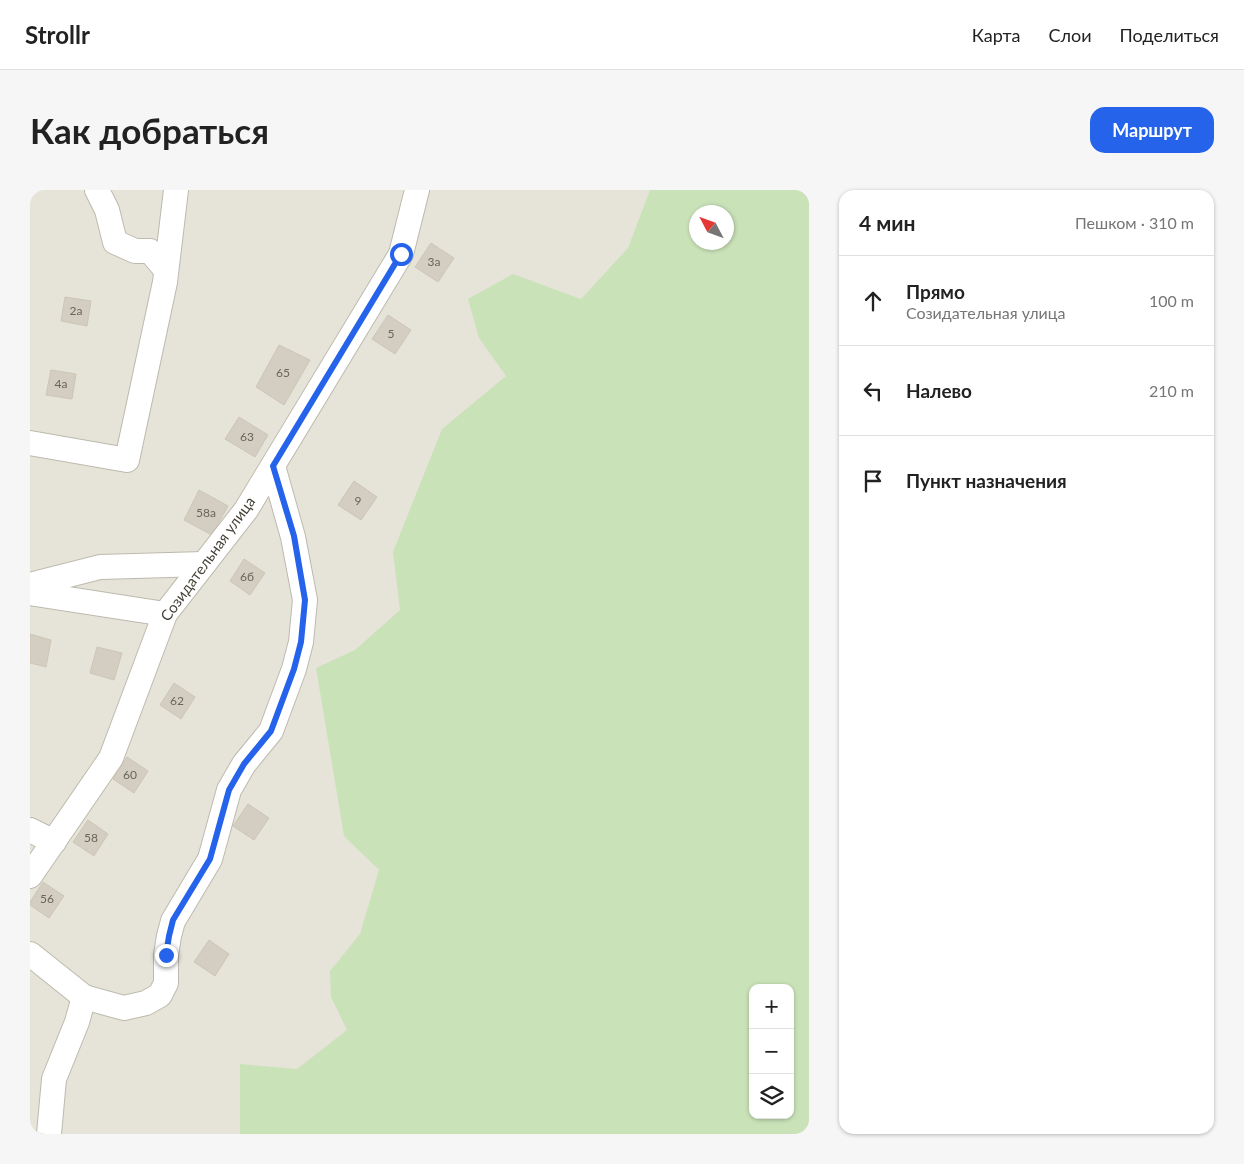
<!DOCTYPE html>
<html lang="ru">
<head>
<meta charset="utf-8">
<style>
	:root { --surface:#fff; --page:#f6f6f6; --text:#222; --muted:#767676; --line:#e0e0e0; --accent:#2563eb }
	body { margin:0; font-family:Lato,sans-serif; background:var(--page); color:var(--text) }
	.controls { position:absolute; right:15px; bottom:15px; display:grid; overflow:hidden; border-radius:10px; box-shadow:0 1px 4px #0004 }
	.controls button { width:45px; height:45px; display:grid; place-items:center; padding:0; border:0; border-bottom:1px solid var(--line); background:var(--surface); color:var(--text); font:25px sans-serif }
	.compass { position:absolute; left:659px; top:15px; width:45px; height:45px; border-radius:50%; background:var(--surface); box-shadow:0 1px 4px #0004; rotate:311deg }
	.stop { position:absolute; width:15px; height:15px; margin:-11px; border:4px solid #2563eb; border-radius:50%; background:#fff }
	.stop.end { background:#2563eb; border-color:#fff; box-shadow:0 1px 5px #0008 }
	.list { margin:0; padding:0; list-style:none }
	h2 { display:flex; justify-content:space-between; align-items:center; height:65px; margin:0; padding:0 20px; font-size:21px }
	h2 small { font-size:16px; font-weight:400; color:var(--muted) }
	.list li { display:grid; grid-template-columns:32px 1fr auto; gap:15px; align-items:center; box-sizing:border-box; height:90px; padding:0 20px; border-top:1px solid var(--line) }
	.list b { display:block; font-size:19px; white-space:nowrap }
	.list p { margin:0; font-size:16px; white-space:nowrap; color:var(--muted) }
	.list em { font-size:16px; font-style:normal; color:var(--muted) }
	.icon { flex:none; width:28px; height:28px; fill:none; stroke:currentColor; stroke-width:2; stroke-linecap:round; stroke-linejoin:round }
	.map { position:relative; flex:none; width:779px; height:944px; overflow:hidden; border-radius:15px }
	header { display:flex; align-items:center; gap:30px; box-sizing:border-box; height:70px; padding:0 25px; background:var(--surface); border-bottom:1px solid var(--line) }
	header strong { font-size:24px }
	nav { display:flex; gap:28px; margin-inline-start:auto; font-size:18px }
	.intro { display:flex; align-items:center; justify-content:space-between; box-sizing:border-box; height:120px; padding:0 30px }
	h1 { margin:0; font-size:35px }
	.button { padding:12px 22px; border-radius:15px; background:var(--accent); color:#fff; font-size:18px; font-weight:700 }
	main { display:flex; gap:30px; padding:0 30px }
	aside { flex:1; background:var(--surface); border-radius:15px; box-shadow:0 1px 4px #0004 }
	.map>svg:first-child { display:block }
	.residential { fill:#e6e3d9; fill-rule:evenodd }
	.green { fill:#cae2b8; fill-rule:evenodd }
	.building { fill:#d3cec1; stroke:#cdc6b5 }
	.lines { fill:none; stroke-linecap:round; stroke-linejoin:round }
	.minor-casing { stroke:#bdbaad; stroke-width:26 }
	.minor { stroke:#fff; stroke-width:24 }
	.route { stroke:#2563eb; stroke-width:6 }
	.labels { text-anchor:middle; stroke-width:4.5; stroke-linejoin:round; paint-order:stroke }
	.number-label { font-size:12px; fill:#69655b }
	.street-label { font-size:15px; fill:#464239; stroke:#fff }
</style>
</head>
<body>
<header>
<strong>Strollr</strong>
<nav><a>Карта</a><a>Слои</a><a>Поделиться</a></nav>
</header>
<div class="intro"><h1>Как добраться</h1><a class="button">Маршрут</a></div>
<main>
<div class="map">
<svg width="779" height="944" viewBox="0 0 779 944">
	<rect width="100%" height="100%" fill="#f3f1ea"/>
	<path class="residential" d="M 0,0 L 779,0 L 779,944 L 0,944 ZM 666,22 L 696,22 L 696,52 L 666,52 ZM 723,798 L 760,798 L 760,925 L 723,925 Z"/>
	<path class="green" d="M 620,0 L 779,0 L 779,944 L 210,944 L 210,874 L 267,879 L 317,840 L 301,807 L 300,781 L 330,744 L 349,680 L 314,646 L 286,478 L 325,460 L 370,420 L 363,362 L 412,239 L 476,186 L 449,148 L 438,109 L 483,84 L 551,109 L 598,58 ZM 666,22 L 696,22 L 696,52 L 666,52 ZM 723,798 L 760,798 L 760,925 L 723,925 Z"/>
	<g class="building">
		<polygon points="401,53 424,68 408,92 385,77"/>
		<polygon points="35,107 61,111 57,136 31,131"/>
		<polygon points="358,125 381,140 365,164 342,149"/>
		<polygon points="249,155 280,170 254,215 226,197"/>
		<polygon points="21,180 46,184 42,209 16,205"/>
		<polygon points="209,227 238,245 225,267 195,249"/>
		<polygon points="324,291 347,307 331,330 308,315"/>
		<polygon points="169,300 198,316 182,345 154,330"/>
		<polygon points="214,369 235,383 220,405 200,391"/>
		<polygon points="0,444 21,450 16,477 0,473"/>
		<polygon points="67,457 92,463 84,490 60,483"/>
		<polygon points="144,493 165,507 151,529 130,515"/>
		<polygon points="97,567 118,581 104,603 83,589"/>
		<polygon points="218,614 239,628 224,650 203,636"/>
		<polygon points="58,630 78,644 64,666 43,652"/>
		<polygon points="13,692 34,706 19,728 0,715 0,712"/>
		<polygon points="179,750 199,764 185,786 164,772"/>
	</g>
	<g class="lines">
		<defs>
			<g id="minor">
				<polyline points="67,0 77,20 85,52 105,61 120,61 136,80"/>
				<polyline points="0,253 97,270 135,92 146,0"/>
				<polyline points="0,395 70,377 174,374"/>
				<polyline points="0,403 135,424"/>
				<polyline points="0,640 24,652"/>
				<polyline points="0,686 81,568 135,424 216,320 371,64 387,0"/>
				<polyline points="0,764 54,807"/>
				<polyline points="19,944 24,889 47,832 54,807 94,818 116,813 130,805 136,793 136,765 139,746 143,731 180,669 199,600 214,574 241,541 264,479 271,452 275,410 263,347 243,276"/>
			</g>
		</defs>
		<use href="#minor" class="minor-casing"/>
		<use href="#minor" class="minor"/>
	</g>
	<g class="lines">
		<polyline class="route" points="136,765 139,746 143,730 180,669 199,600 214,574 241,541 264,479 271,452 275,410 264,346 243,276 371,64"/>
	</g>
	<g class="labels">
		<g class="number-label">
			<text x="404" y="76">3а</text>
			<text x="46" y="125">2а</text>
			<text x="361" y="148">5</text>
			<text x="253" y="187">65</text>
			<text x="31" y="198">4а</text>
			<text x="217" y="251">63</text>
			<text x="328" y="315">9</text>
			<text x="176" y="327">58а</text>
			<text x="217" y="391">6б</text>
			<text x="147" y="515">62</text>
			<text x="100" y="589">60</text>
			<text x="61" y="652">58</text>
			<text x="17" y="713">56</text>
		</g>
		<g class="street-label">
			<text transform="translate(178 369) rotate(-54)" y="5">Созидательная улица</text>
		</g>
	</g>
</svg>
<div class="controls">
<button>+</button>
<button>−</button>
<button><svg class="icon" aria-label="layers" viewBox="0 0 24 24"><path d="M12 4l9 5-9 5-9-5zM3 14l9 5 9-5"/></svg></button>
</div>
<svg class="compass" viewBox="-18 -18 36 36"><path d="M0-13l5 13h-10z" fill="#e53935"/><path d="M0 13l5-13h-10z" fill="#767676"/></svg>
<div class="stop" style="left:371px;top:64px"></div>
<div class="stop end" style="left:136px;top:765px"></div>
</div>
<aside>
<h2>4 мин<small>Пешком · 310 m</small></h2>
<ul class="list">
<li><svg class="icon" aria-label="ahead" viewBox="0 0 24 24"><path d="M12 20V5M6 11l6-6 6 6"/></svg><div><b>Прямо</b><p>Созидательная улица</p></div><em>100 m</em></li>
<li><svg class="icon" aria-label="left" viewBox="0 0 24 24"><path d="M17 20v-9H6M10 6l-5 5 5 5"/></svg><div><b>Налево</b></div><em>210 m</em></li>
<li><svg class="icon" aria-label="arrive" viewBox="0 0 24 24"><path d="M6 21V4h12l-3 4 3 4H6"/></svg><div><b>Пункт назначения</b></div></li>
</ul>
</aside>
</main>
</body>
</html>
